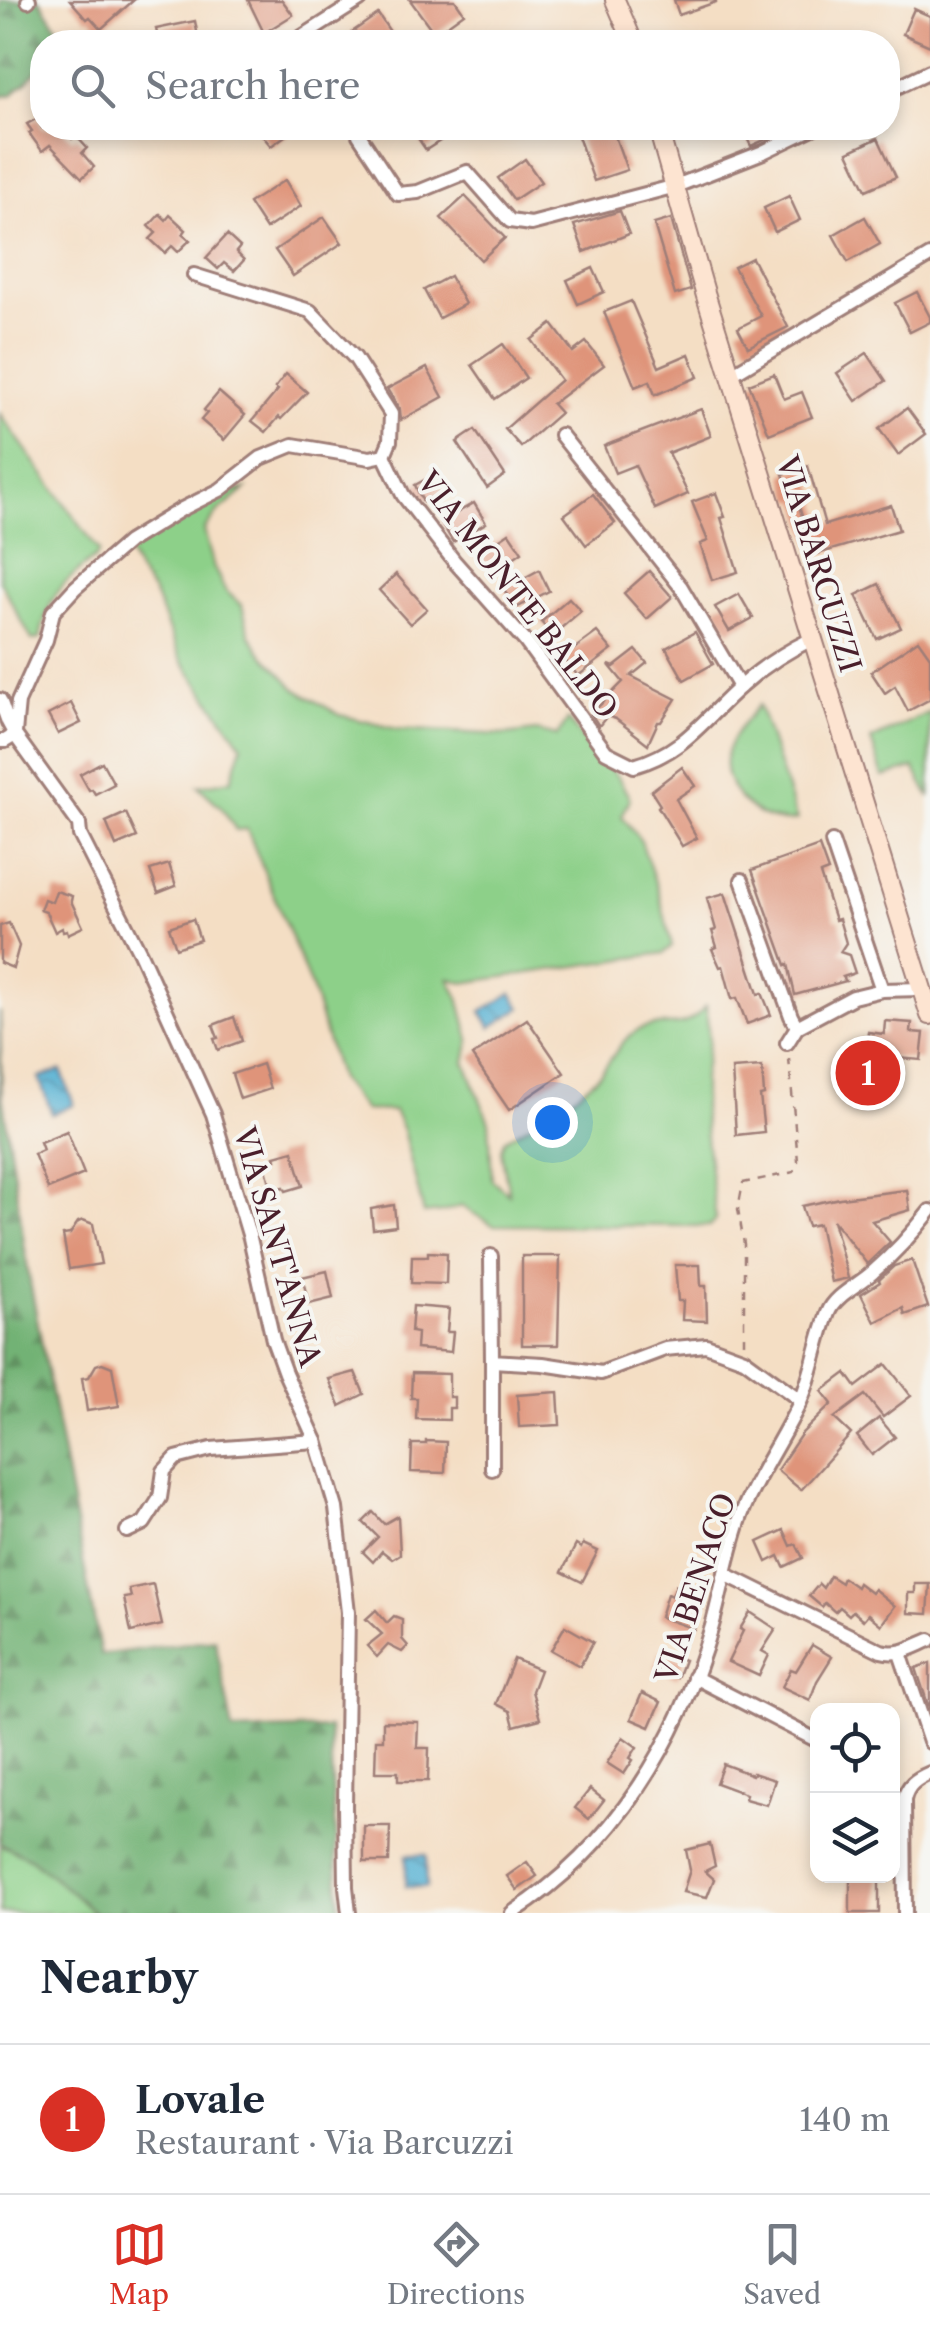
<!DOCTYPE html>
<html lang="en">
<head>
<meta charset="utf-8">
<style>
	:root { --surface:#fff; --page:#f6f6f7; --text:#1f2937; --muted:#747a83; --line:#e0e1e3; --accent:#d93025 }
	body { margin:0; font-family:"Libre Caslon Text",serif; background:var(--page); color:var(--text) }
	.controls { position:absolute; right:30px; bottom:30px; display:grid; overflow:hidden; border-radius:20px; box-shadow:0 5px 15px #0003 }
	.controls button { width:90px; height:90px; display:grid; place-items:center; padding:0; border:0; border-bottom:2px solid var(--line); background:var(--surface); color:var(--text); font:50px sans-serif }
	.you { position:absolute; left:552px; top:1122px; width:35px; height:35px; margin:-25px; border:8px solid #fff; border-radius:50%; background:#1a73e8; box-shadow:0 0 0 15px #1a73e833 }
	.badge { display:grid; place-items:center; width:65px; height:65px; border-radius:50%; background:var(--accent); color:#fff; font-size:32px; font-weight:700 }
	.pin { position:absolute; translate:-50% -50%; border:5px solid #fff; box-shadow:0 2px 10px #0006 }
	.list { margin:0; padding:0; list-style:none }
	h2 { display:flex; justify-content:space-between; align-items:center; height:130px; margin:0; padding:0 40px; font-size:42px }
	h2 small { font-size:32px; font-weight:400; color:var(--muted) }
	.list li { display:grid; grid-template-columns:65px 1fr auto; gap:30px; align-items:center; box-sizing:border-box; height:150px; padding:0 40px; border-top:2px solid var(--line) }
	.list b { display:block; font-size:38px; white-space:nowrap }
	.list p { margin:0; font-size:32px; white-space:nowrap; color:var(--muted) }
	.list em { font-size:32px; font-style:normal; color:var(--muted) }
	.icon { flex:none; width:55px; height:55px; fill:none; stroke:currentColor; stroke-width:2; stroke-linecap:round; stroke-linejoin:round }
	.map { position:relative; flex:none; width:930px; height:1913px; overflow:hidden }
	.search { position:absolute; background:var(--surface); box-shadow:0 5px 15px #0003; left:30px; right:30px; top:30px; height:110px; display:flex; align-items:center; gap:25px; box-sizing:border-box; padding:0 35px; border-radius:40px; color:var(--muted); font-size:38px }
	.sheet { height:280px; background:var(--surface) }
	nav { display:flex; justify-content:space-around; align-items:center; box-sizing:border-box; height:140px; border-top:2px solid var(--line); background:var(--surface); font-size:28px; color:var(--muted) }
	nav a { display:grid; justify-items:center; gap:5px }
	nav .on { color:var(--accent) }
	.map>svg:first-child { display:block }
	.green { fill:#8dd089; stroke:#6c785a; stroke-width:2.5 }
	.forest { fill:url(#forest-firs); stroke:#5e6850; stroke-width:2.5 }
	.water { fill:url(#water-waves); stroke:#50687f; stroke-width:2.5 }
	.building { fill:#df947a }
	.lines { fill:none; stroke-linecap:round; stroke-linejoin:round }
	.street-casing { stroke:#9f7e78; stroke-width:18 }
	.secondary-casing { stroke:#9f7e78; stroke-width:22 }
	.path { stroke:#9f7e78; stroke-width:2.5; stroke-dasharray:8 8; stroke-linecap:butt }
	.street { stroke:#fff; stroke-width:12 }
	.secondary { stroke:#fde4d1; stroke-width:18 }
	.labels { text-anchor:middle; stroke-width:8; stroke-linejoin:round; paint-order:stroke }
	.street-label { font-size:30px; fill:#4a1f2b; stroke:#f6f6f2 }
</style>
</head>
<body>
<div class="map">
<svg width="930" height="1913" viewBox="0 0 930 1913">
	<defs>
		<pattern id="forest-firs" width="22" height="20" patternUnits="userSpaceOnUse" patternTransform="scale(2.5)"><rect width="22" height="20" fill="#72b275"/><path d="M5 1l3.5 6h-7zM16 11l3.5 6h-7z" fill="#609060"/></pattern>
		<pattern id="water-waves" width="16" height="10" patternUnits="userSpaceOnUse" patternTransform="scale(2.5)"><rect width="16" height="10" fill="#55b1d3"/><path d="M0 5q4-4 8 0t8 0" fill="none" stroke="#488fab"/></pattern>
	</defs>
	<rect width="100%" height="100%" fill="#f6f6f2"/>
	<filter id="ink" filterUnits="userSpaceOnUse"><feTurbulence type="fractalNoise" baseFrequency=".01" numOctaves="2"/><feDisplacementMap in="SourceGraphic" scale="20" xChannelSelector="R" yChannelSelector="G"/><feConvolveMatrix kernelMatrix="1 2 1 2 8 2 1 2 1" color-interpolation-filters="sRGB"/></filter>
	<filter id="wash" filterUnits="userSpaceOnUse"><feTurbulence type="fractalNoise" baseFrequency=".0048" numOctaves="4" result="noise"/><feDisplacementMap in="SourceGraphic" scale="40" xChannelSelector="R" yChannelSelector="G"/><feGaussianBlur stdDeviation="2.25" result="paint"/><feColorMatrix in="noise" values="0 0 0 0 0 0 0 0 0 0 0 0 0 0 0 0 0 1.4 0 .05"/><feComposite in="paint" operator="in"/></filter>
	<g filter="url(#wash)">
		<rect width="100%" height="100%" fill="#f4dec4"/>
		<g class="green">
			<path d="M 0,414 L 99,551 L 96,557 C 61,583 48,596 40,639 L 32,640 L 0,581 Z"/>
			<path d="M 246,489 L 217,513 L 204,530 L 214,568 L 225,590 L 242,606 L 250,635 L 260,651 L 297,690 L 340,715 L 397,729 L 505,735 L 536,731 L 557,736 L 568,720 L 588,746 L 618,777 L 630,799 L 622,816 L 641,841 L 659,893 L 672,946 L 664,953 L 463,983 L 449,978 L 459,998 L 470,1039 L 465,1062 L 489,1122 L 492,1180 L 509,1194 L 501,1150 L 504,1140 C 535,1121 569,1104 595,1079 C 611,1064 621,1035 643,1028 C 672,1019 681,1035 706,1006 L 709,1041 L 703,1078 L 703,1113 L 716,1219 L 710,1226 L 493,1225 L 461,1206 L 443,1212 L 424,1214 L 403,1130 L 394,1111 L 364,1110 L 339,1079 L 311,987 L 247,829 L 236,830 L 222,808 L 198,786 L 231,780 L 242,745 L 180,658 L 154,594 L 139,573 L 127,551 L 149,533 L 222,492 Z"/>
			<path d="M 759,705 L 797,820 C 762,828 717,791 727,753 C 732,734 747,719 759,705 Z"/>
			<polygon points="930,712 930,798 914,768 883,777 871,740"/>
			<polygon points="0,1844 32,1859 95,1913 0,1913"/>
		</g>
		<g class="forest">
			<path d="M 0,0 L 40,0 L 67,42 L 42,42 L 42,65 C 36,70 32,77 27,82 C 21,87 18,87 14,94 L 0,97 Z"/>
			<polygon points="0,1011 2,1094 29,1276 101,1655 215,1639 233,1731 329,1728 340,1913 95,1913 32,1859 0,1844"/>
		</g>
		<g class="water">
			<polygon points="512,993 521,1008 491,1027 481,1012"/>
			<polygon points="61,1070 74,1105 52,1114 39,1078"/>
			<polygon points="406,1855 426,1855 427,1887 406,1887"/>
		</g>
		<g id="blocks">
			<g class="building">
				<polygon points="70,0 134,0 101,29 90,17 87,19"/>
				<polygon points="248,0 282,0 293,15 264,33"/>
				<polygon points="410,0 455,0 464,13 435,34"/>
				<polygon points="674,0 716,0 716,2 679,15"/>
				<polygon points="914,9 930,16 930,46 903,34"/>
				<polygon points="378,14 397,42 359,42 352,32"/>
				<polygon points="195,21 199,42 159,42 156,29"/>
				<polygon points="38,118 42,128 60,128 72,139 76,136 87,148 82,153 94,167 82,178 50,145 42,151 29,133 32,131 27,124"/>
				<polygon points="256,128 296,128 271,146"/>
				<polygon points="411,128 460,128 426,150"/>
				<polygon points="575,128 612,128 627,170 594,181"/>
				<polygon points="742,128 791,128 751,146"/>
				<polygon points="878,138 896,177 866,190 848,152"/>
				<polygon points="525,159 541,182 514,200 498,178"/>
				<polygon points="285,180 301,206 266,229 249,203"/>
				<polygon points="465,196 505,238 481,260 441,218"/>
				<polygon points="789,196 800,220 775,232 764,208"/>
				<polygon points="620,211 629,234 584,252 574,225"/>
				<polygon points="160,214 166,220 170,215 186,230 183,234 190,240 178,252 172,246 165,253 150,239 156,233 149,226"/>
				<polygon points="324,217 342,243 293,276 275,250"/>
				<polygon points="865,217 880,244 848,262 833,235"/>
				<polygon points="671,219 691,290 675,295 654,224"/>
				<polygon points="227,235 240,247 236,252 244,260 234,271 224,263 218,269 206,258"/>
				<polygon points="752,258 788,327 748,347 738,328 761,316 734,267"/>
				<polygon points="593,268 604,292 578,304 567,280"/>
				<polygon points="450,276 465,304 439,318 424,290"/>
				<polygon points="917,292 930,317 930,322 910,332 895,303"/>
				<polygon points="631,301 659,367 689,354 698,377 655,395 650,381 635,387 604,312"/>
				<polygon points="552,324 573,352 586,342 604,365 552,404 560,413 521,447 505,429 561,380 531,340"/>
				<polygon points="503,344 526,378 495,399 472,365"/>
				<polygon points="867,353 886,381 856,401 837,373"/>
				<polygon points="427,368 443,397 401,420 400,410 387,389"/>
				<polygon points="286,374 307,392 281,419 279,417 266,432 252,421 278,390 275,388"/>
				<polygon points="774,374 784,399 802,392 812,417 769,434 749,384"/>
				<polygon points="219,392 245,415 224,440 201,420 207,413 204,410"/>
				<polygon points="907,408 926,434 898,455 879,429"/>
				<polygon points="701,409 711,436 668,453 688,494 655,509 635,465 615,473 604,446"/>
				<polygon points="475,430 505,475 487,488 457,442"/>
				<polygon points="808,466 825,525 891,505 899,530 814,555 797,500 792,501 783,474"/>
				<polygon points="436,474 445,491 423,502 415,485"/>
				<polygon points="716,493 725,517 721,518 738,572 712,580 700,544 708,541 692,502"/>
				<polygon points="593,494 615,523 586,545 564,515"/>
				<polygon points="474,503 486,523 453,542 441,522"/>
				<polygon points="509,533 522,552 491,573 478,554"/>
				<polygon points="539,570 549,591 514,609 504,589"/>
				<polygon points="649,571 672,597 647,619 624,593"/>
				<polygon points="396,574 427,609 410,624 379,590"/>
				<polygon points="879,584 901,628 877,639 856,595"/>
				<polygon points="739,594 753,618 729,631 715,607"/>
				<polygon points="569,598 581,611 553,635 541,622"/>
				<polygon points="597,632 612,650 578,676 563,657"/>
				<polygon points="695,632 713,664 684,680 666,648"/>
				<polygon points="918,640 930,657 930,699 908,711 895,686 885,693 871,672"/>
				<polygon points="636,650 647,663 631,676 676,699 661,722 658,722 648,744 616,719 607,716 599,726 591,714 623,682 609,665 614,667"/>
				<polygon points="71,703 81,723 58,734 48,715"/>
				<polygon points="102,762 114,784 95,794 92,789 89,790 80,774"/>
				<polygon points="682,767 695,786 676,799 697,838 682,846 658,807 660,805 651,791"/>
				<polygon points="126,813 137,837 116,846 106,822"/>
				<polygon points="819,846 828,871 820,874 835,920 839,919 846,943 840,952 849,955 855,973 843,977 846,981 795,995 788,964 786,965 752,870"/>
				<polygon points="169,864 176,886 158,893 150,870"/>
				<polygon points="56,891 72,896 71,901 83,927 68,934 67,930 63,931 62,928 55,932 46,912 40,910 44,899 52,902"/>
				<polygon points="725,893 758,994 762,993 771,1015 747,1024 737,998 732,999 723,966 720,967 712,949 717,947 712,931 716,930 707,898"/>
				<polygon points="193,919 200,940 176,948 169,927"/>
				<polygon points="9,923 19,946 13,968 0,963 0,926"/>
				<polygon points="234,1017 242,1041 218,1050 214,1039 218,1038 213,1025"/>
				<polygon points="527,1019 564,1073 509,1110 472,1056"/>
				<polygon points="885,1021 912,1023 911,1032 924,1033 921,1060 886,1057 883,1092 850,1089 854,1048 866,1050 868,1032 884,1034"/>
				<polygon points="262,1064 270,1089 240,1099 232,1074"/>
				<polygon points="762,1067 764,1095 760,1096 764,1132 736,1135 732,1069"/>
				<polygon points="67,1131 84,1174 48,1189 34,1154 43,1150 40,1142"/>
				<polygon points="293,1151 303,1186 286,1191 284,1187 272,1190 264,1162 276,1159 275,1156"/>
				<polygon points="907,1190 910,1210 872,1221 890,1242 867,1264 833,1220 848,1278 831,1282 819,1224 808,1226 802,1206 840,1198"/>
				<polygon points="394,1205 396,1226 373,1229 371,1209"/>
				<polygon points="83,1220 93,1224 101,1264 69,1269 63,1235 70,1234 78,1222"/>
				<polygon points="428,1252 447,1253 446,1284 411,1283 412,1256 428,1256"/>
				<polygon points="522,1256 560,1256 558,1345 522,1345"/>
				<polygon points="912,1260 928,1307 905,1315 903,1308 875,1322 861,1294 880,1282 879,1280 894,1266"/>
				<polygon points="675,1265 700,1265 701,1286 706,1286 707,1321 682,1320 683,1301 678,1301"/>
				<polygon points="327,1271 333,1298 309,1304 302,1277"/>
				<polygon points="413,1306 449,1309 447,1332 453,1332 451,1352 416,1349 417,1333 411,1332"/>
				<polygon points="102,1363 112,1367 119,1406 87,1411 82,1378 89,1377 96,1365"/>
				<polygon points="886,1364 911,1396 883,1417 865,1395 834,1418 851,1434 801,1490 777,1470 802,1433 832,1404 822,1391 846,1373 856,1387"/>
				<polygon points="355,1372 364,1394 340,1406 329,1379"/>
				<polygon points="412,1373 449,1374 449,1397 454,1397 454,1408 449,1408 449,1420 416,1419 417,1398 411,1398"/>
				<polygon points="558,1392 560,1425 519,1427 517,1395"/>
				<polygon points="879,1418 895,1437 872,1455 857,1436"/>
				<polygon points="426,1441 446,1442 445,1473 411,1472 412,1444 426,1444"/>
				<polygon points="373,1512 384,1524 398,1516 400,1554 392,1559 382,1551 373,1562 363,1552 378,1537 363,1522"/>
				<polygon points="784,1530 791,1546 796,1544 803,1558 784,1567 779,1556 767,1562 758,1542"/>
				<polygon points="583,1544 598,1551 582,1582 562,1572 576,1545 581,1548"/>
				<polygon points="830,1576 841,1583 843,1578 856,1587 858,1583 871,1593 874,1589 895,1606 881,1625 868,1614 863,1620 853,1611 849,1615 840,1607 835,1612 825,1603 822,1607 809,1596 819,1584 823,1588"/>
				<polygon points="153,1584 162,1625 131,1632 124,1598 131,1597 129,1589"/>
				<polygon points="915,1584 930,1584 928,1614 908,1613 908,1593 915,1593"/>
				<polygon points="676,1585 700,1592 696,1605 702,1607 694,1629 660,1617 667,1594 672,1596"/>
				<polygon points="376,1610 387,1623 394,1616 402,1619 402,1639 408,1646 402,1652 388,1645 377,1657 367,1646 382,1634 366,1619"/>
				<polygon points="750,1612 776,1629 762,1651 769,1655 759,1676 728,1662 743,1631 740,1629"/>
				<polygon points="565,1626 593,1642 580,1666 551,1650"/>
				<polygon points="812,1645 832,1657 817,1681 810,1700 782,1687 791,1669 796,1671"/>
				<polygon points="660,1651 684,1660 677,1678 654,1668"/>
				<polygon points="514,1659 540,1670 532,1691 540,1719 514,1726 510,1711 496,1704"/>
				<polygon points="930,1663 930,1711 916,1668"/>
				<polygon points="642,1693 661,1702 650,1727 631,1719"/>
				<polygon points="383,1721 418,1722 417,1748 429,1748 428,1781 398,1781 398,1772 375,1772 376,1740 383,1740"/>
				<polygon points="623,1737 637,1747 630,1758 633,1760 624,1774 607,1763"/>
				<polygon points="723,1764 752,1775 753,1773 775,1780 767,1805 745,1799 746,1794 716,1783"/>
				<polygon points="590,1789 604,1800 589,1819 575,1808"/>
				<polygon points="364,1826 390,1826 389,1862 364,1862"/>
				<polygon points="710,1844 715,1866 705,1871 714,1879 707,1897 683,1892 690,1870 686,1850"/>
				<polygon points="527,1862 537,1876 517,1890 507,1876"/>
				<rect x="850" y="1876" width="29" height="37"/>
			</g>
		</g>
	</g>
	<g filter="url(#ink)">
		<use href="#blocks" fill-opacity="0" stroke="#9f7e78" stroke-width="2.5"/>
		<g class="lines">
			<defs>
				<g id="street">
					<polyline points="28,1 29,0"/>
					<polyline points="294,42 360,0"/>
					<polyline points="888,91 930,71"/>
					<polyline points="359,135 398,194 418,192 467,172 510,221 531,224 676,186 763,152 813,128"/>
					<polyline points="194,275 310,311 355,358 391,414 390,441 384,455"/>
					<polyline points="730,375 930,256"/>
					<polyline points="561,435 681,587 740,687"/>
					<polyline points="0,700 8,722 15,735 79,824 80,835 140,953 213,1114 250,1238 273,1340 285,1373 316,1441 336,1508 348,1612 345,1806 346,1887 349,1913"/>
					<path d="M 15,733 L 18,702 L 46,640 L 53,612 L 75,588 L 128,542 L 182,509 L 220,490 L 261,458 L 293,445 L 370,458 L 384,455 L 403,495 L 454,561 L 525,641 L 606,752 L 634,766 C 684,752 704,719 740,687 C 762,667 785,652 812,639"/>
					<polyline points="0,741 5,741 15,735"/>
					<polyline points="832,842 882,990"/>
					<polyline points="742,880 791,1016 797,1027"/>
					<polyline points="787,1043 797,1027 853,997 882,990 922,989"/>
					<polyline points="491,1256 492,1361 543,1364 601,1373 665,1349 706,1345 744,1359 800,1400"/>
					<polyline points="492,1361 492,1469"/>
					<polyline points="127,1531 144,1523 160,1498 164,1471 176,1458 211,1449 316,1441"/>
					<path d="M 725,1574 L 881,1651 C 900,1656 913,1647 930,1640"/>
					<polyline points="900,1653 930,1742"/>
					<polyline points="694,1677 818,1741"/>
					<path d="M 512,1913 C 615,1847 679,1741 712,1626 C 723,1587 729,1545 744,1508 C 760,1470 784,1437 801,1400 C 813,1372 817,1341 828,1313 C 835,1295 859,1285 873,1272 C 894,1254 913,1233 930,1211"/>
					<path d="M 905,1913 L 904,1800 C 907,1785 916,1779 930,1773"/>
				</g>
				<g id="secondary">
					<polyline points="615,0 633,42"/>
					<polyline points="658,128 706,296 930,1015"/>
				</g>
			</defs>
			<use href="#street" class="street-casing"/>
			<use href="#secondary" class="secondary-casing"/>
			<polyline class="path" points="744,1343 744,1244 738,1209 743,1183 794,1172 798,1161 789,1059"/>
			<use href="#street" class="street"/>
			<use href="#secondary" class="secondary"/>
		</g>
	</g>
	<g class="labels">
		<g class="street-label">
			<text transform="translate(818 564) rotate(73)" y="10">VIA BARCUZZI</text>
			<text transform="translate(517 595) rotate(52)" y="10">VIA MONTE BALDO</text>
			<text transform="translate(277 1247) rotate(74)" y="10">VIA SANT'ANNA</text>
			<text transform="translate(696 1588) rotate(-72)" y="10">VIA BENACO</text>
		</g>
	</g>
</svg>
<div class="controls">
<button><svg class="icon" aria-label="locate" viewBox="0 0 24 24"><circle cx="12" cy="12" r="6"/><path d="M12 2v4M12 18v4M2 12h4M18 12h4"/></svg></button>
<button><svg class="icon" aria-label="layers" viewBox="0 0 24 24"><path d="M12 4l9 5-9 5-9-5zM3 14l9 5 9-5"/></svg></button>
</div>
<div class="you"></div>
<div class="pin badge" style="left:868px;top:1073px">1</div>
<div class="search"><svg class="icon" aria-label="search" viewBox="0 0 24 24"><circle cx="10" cy="10" r="6"/><path d="M15 15l6 6"/></svg>Search here</div>
</div>
<section class="sheet">
<h2>Nearby<small></small></h2>
<ul class="list">
<li><span class="badge">1</span><div><b>Lovale</b><p>Restaurant · Via Barcuzzi</p></div><em>140 m</em></li>
</ul>
</section>
<nav>
<a class="on"><svg class="icon" aria-label="map" viewBox="0 0 24 24"><path d="M3 6l6-2 6 2 6-2v14l-6 2-6-2-6 2zM9 4v14M15 6v14"/></svg>Map</a>
<a><svg class="icon" aria-label="directions" viewBox="0 0 24 24"><path d="M12 3l9 9-9 9-9-9zM9 14v-3h6M13 9l2 2-2 2"/></svg>Directions</a>
<a><svg class="icon" aria-label="saved" viewBox="0 0 24 24"><path d="M7 4h10v16l-5-4-5 4z"/></svg>Saved</a>
</nav>
</body>
</html>
